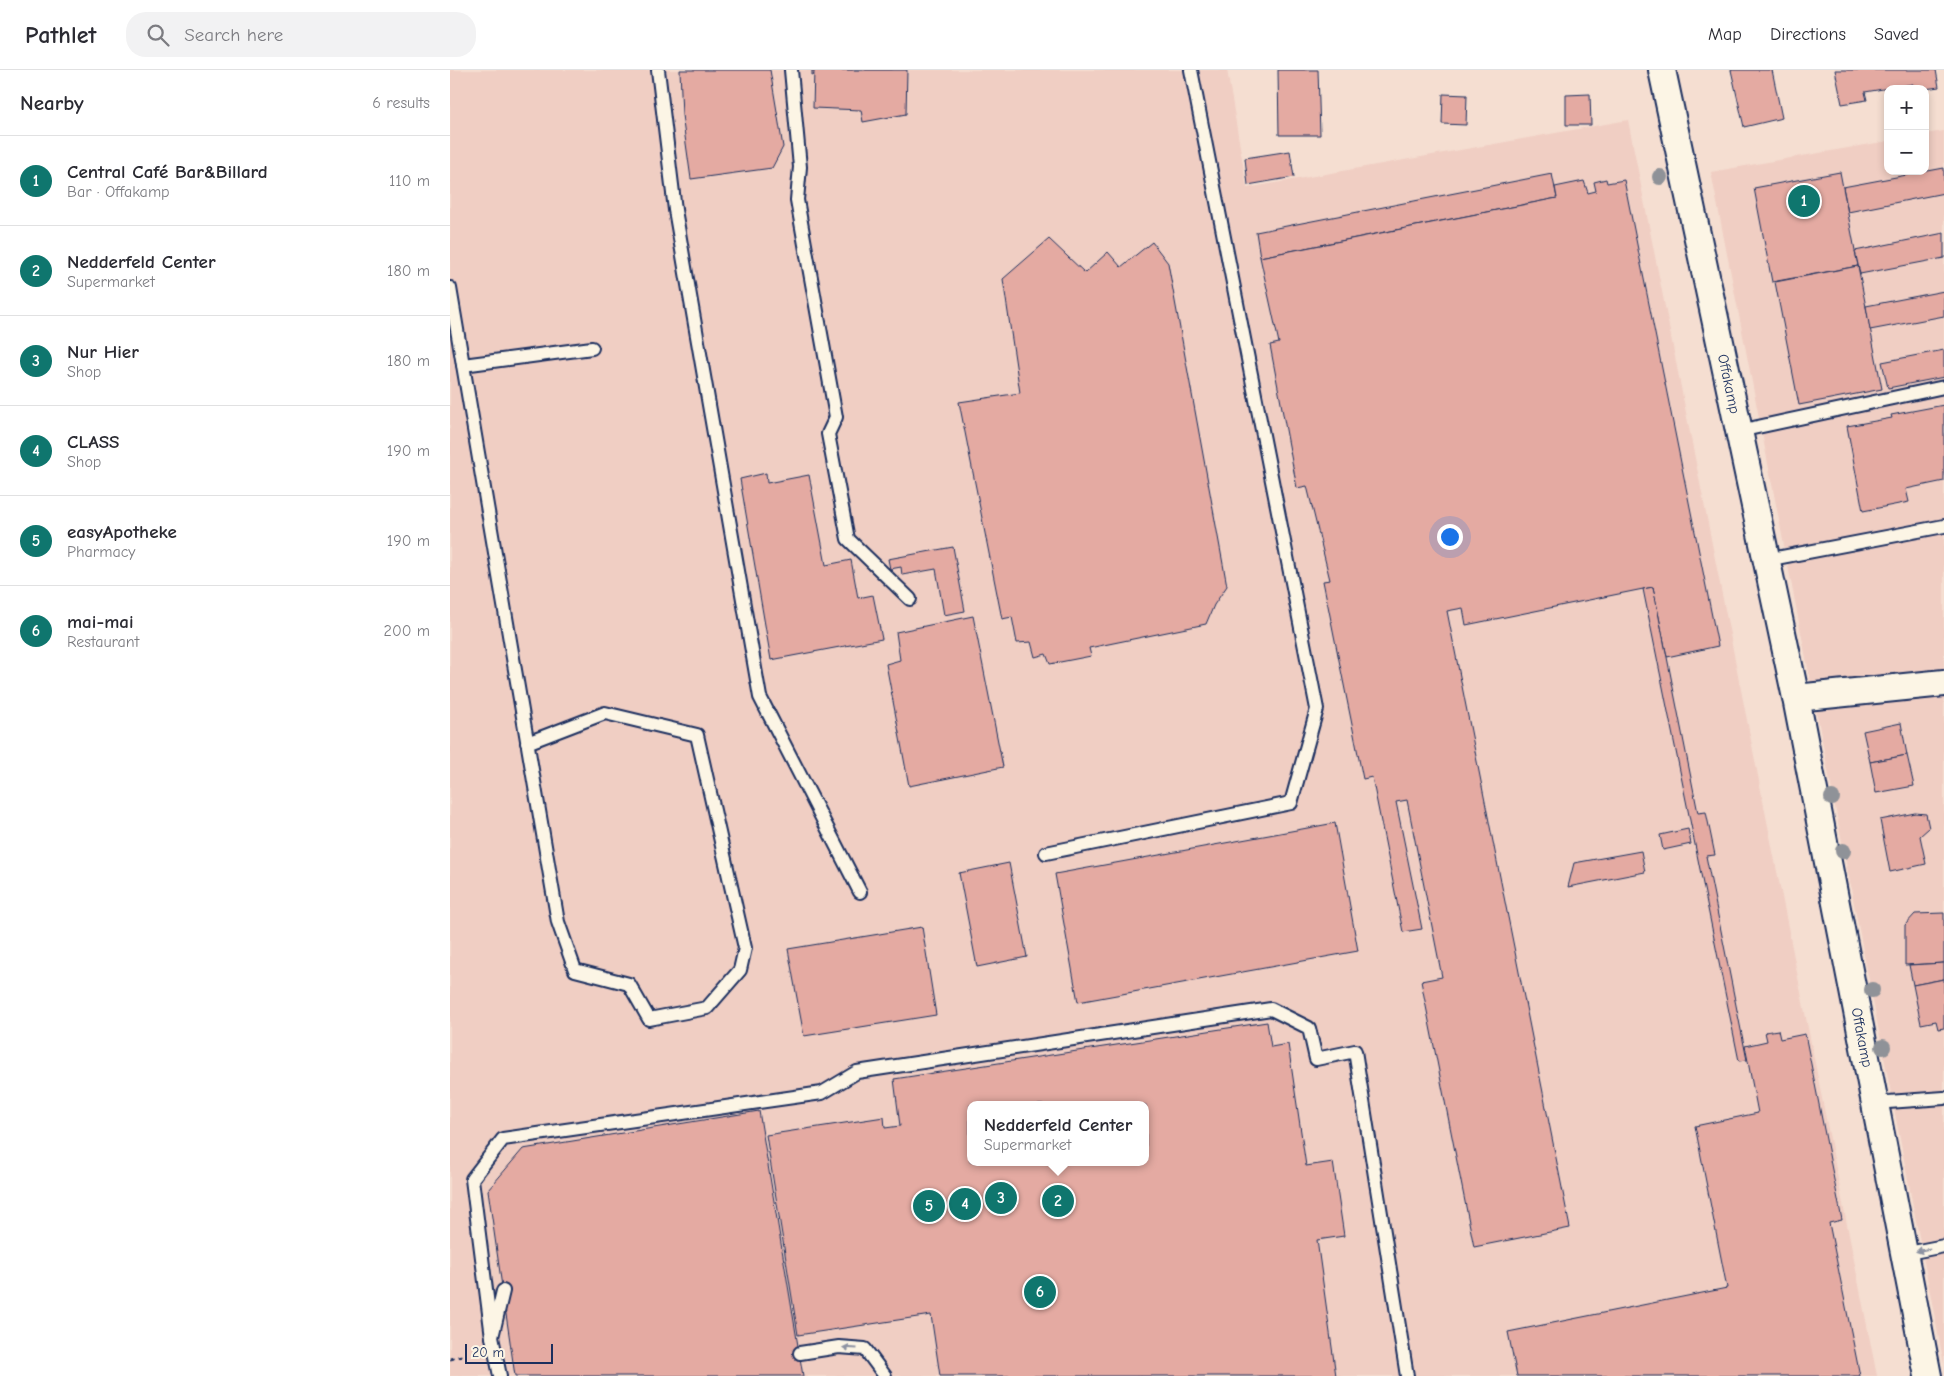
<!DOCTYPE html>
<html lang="en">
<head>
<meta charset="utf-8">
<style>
	:root { --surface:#fff; --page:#f2f2f3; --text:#2b2b33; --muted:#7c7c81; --line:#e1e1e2; --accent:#0f766e }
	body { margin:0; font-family:"Comic Neue",sans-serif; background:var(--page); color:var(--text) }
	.controls { position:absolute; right:15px; top:15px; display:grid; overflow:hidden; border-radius:10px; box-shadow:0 2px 8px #0003 }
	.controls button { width:45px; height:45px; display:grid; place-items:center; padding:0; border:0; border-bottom:1px solid var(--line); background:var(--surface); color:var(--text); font:25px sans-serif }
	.scale { position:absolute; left:15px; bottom:12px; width:88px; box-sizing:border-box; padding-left:5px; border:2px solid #1b2f5e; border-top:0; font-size:14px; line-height:18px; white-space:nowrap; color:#1b2f5e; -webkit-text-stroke:4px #fcf5e5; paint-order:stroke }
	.you { position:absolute; left:999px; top:466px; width:18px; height:18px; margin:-12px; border:4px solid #fff; border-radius:50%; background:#1a73e8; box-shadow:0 0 0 8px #1a73e833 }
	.badge { display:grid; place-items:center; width:32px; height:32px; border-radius:50%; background:var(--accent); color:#fff; font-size:16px; font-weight:700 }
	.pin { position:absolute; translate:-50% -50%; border:2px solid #fff; box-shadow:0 1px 5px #0006 }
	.popup { position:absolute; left:517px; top:1031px; width:182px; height:65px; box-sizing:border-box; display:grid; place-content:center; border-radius:10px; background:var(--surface); filter:drop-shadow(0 1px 4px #0005); font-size:16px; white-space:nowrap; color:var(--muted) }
	.popup b { font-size:19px; color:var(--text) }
	.popup::after { content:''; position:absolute; left:50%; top:100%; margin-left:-10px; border:10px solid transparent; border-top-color:var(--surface) }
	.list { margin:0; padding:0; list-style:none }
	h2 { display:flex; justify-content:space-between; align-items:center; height:65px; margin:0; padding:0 20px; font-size:21px }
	h2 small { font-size:16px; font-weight:400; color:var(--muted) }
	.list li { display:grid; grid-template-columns:32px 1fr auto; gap:15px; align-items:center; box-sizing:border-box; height:90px; padding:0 20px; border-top:1px solid var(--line) }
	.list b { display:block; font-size:19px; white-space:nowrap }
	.list p { margin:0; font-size:16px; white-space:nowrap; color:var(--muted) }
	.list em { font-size:16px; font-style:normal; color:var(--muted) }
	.icon { flex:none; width:28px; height:28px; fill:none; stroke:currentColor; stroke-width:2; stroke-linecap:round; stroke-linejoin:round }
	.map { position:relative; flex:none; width:1494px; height:1306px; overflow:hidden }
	header { display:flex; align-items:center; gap:30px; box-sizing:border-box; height:70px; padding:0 25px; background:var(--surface); border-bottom:1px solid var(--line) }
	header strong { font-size:24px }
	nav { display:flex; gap:28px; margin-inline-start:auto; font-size:18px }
	.search { width:350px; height:45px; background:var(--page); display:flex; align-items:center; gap:12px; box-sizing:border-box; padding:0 18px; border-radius:20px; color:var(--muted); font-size:19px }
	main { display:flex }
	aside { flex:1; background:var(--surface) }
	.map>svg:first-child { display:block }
	.built { fill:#f0cec3; fill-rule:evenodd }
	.building { fill:#e4aaa2; stroke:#1b2f5e; fill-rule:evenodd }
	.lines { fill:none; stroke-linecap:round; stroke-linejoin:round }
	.lane-casing { stroke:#1b2f5e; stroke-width:16 }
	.street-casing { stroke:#1b2f5e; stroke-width:30 }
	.path { stroke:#1b2f5e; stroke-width:3; stroke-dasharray:4 4; stroke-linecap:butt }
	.lane { stroke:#fcf5e5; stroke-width:12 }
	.street { stroke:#fcf5e5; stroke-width:26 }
	.tree { fill:#8f9298 }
	.oneway { fill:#8c92a2 }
	.labels { text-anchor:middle; stroke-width:4; stroke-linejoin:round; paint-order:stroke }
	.street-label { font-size:15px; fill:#1b2f5e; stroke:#fcf5e5 }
</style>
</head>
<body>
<header>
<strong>Pathlet</strong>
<div class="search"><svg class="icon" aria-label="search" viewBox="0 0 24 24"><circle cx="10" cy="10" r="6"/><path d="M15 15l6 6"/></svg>Search here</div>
<nav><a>Map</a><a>Directions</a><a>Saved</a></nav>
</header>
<main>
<aside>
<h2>Nearby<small>6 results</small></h2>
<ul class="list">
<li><span class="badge">1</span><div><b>Central Café Bar&amp;Billard</b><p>Bar · Offakamp</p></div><em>110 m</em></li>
<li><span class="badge">2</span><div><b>Nedderfeld Center</b><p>Supermarket</p></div><em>180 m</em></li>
<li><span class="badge">3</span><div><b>Nur Hier</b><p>Shop</p></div><em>180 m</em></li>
<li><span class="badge">4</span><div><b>CLASS</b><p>Shop</p></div><em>190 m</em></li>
<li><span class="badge">5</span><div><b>easyApotheke</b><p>Pharmacy</p></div><em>190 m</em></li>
<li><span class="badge">6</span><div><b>mai-mai</b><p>Restaurant</p></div><em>200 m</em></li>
</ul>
</aside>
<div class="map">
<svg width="1494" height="1306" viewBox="0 0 1494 1306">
	<rect width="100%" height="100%" fill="#f5ded1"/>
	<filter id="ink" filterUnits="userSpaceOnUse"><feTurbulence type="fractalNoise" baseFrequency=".02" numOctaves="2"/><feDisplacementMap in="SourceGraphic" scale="10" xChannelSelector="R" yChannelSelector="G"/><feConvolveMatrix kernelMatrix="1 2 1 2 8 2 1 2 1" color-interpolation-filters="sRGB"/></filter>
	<g filter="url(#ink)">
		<g class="built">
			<path d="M 0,0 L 777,0 L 797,118 L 1178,50 L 1427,1306 L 0,1306 ZM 520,1035 L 696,1035 L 696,1092 L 520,1092 Z"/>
			<polygon points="1494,61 1494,1294 1261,102 1438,71 1438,101 1475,101 1475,64"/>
		</g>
		<g class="building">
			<polygon points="230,0 320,0 333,77 322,98 241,109 232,45"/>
			<rect x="362" y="0" width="80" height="5"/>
			<polygon points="364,0 457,0 456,44 413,52 411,40 363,38"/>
			<polygon points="828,0 868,0 870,65 829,65"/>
			<polygon points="1281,0 1322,0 1332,48 1294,57"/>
			<polygon points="1385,0 1486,0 1489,17 1475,19 1463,19 1463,14 1415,22 1417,30 1392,34"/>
			<polygon points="993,24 1017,25 1016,55 992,54"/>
			<polygon points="1140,24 1141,55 1116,55 1116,25"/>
			<polygon points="840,81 844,107 798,115 795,88"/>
			<polygon points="1494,98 1494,123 1398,142 1393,117"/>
			<polygon points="1390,102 1408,196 1322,212 1304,118"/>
			<polygon points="1102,104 1107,128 810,187 806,162"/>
			<polygon points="1156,109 1157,113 1174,110 1268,576 1217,587 1203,517 1016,555 1013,538 997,541 1120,1158 1024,1177 971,911 992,907 957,730 946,732 972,859 953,862 922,707 913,709 873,511 880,510 857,416 847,418 820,275 829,273 810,187 1107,128 1105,117 1134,111 1138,123 1146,121 1144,112"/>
			<polygon points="1494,163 1494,188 1410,204 1405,181"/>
			<polygon points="599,169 635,203 658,182 671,197 702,172 718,193 777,516 764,535 756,554 639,578 641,586 600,594 596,584 585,587 581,572 567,573 562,547 552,549 509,332 570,323 553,209"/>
			<polygon points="1408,196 1432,319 1349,335 1325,212"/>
			<polygon points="1494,221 1494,246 1420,260 1416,236"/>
			<polygon points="1494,280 1494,307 1438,318 1432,292"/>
			<polygon points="1494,335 1494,411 1456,419 1459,432 1413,441 1397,356 1442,348 1441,345"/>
			<polygon points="316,403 317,413 359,405 376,495 401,490 408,528 423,525 432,569 321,590 290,409"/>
			<polygon points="503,477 515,541 494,545 486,499 452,505 451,497 440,499 438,489"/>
			<polygon points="1203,517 1248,743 1256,742 1265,785 1256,786 1297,990 1289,991 1193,519"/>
			<polygon points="523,546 553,697 459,716 436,594 450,590 446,562"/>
			<polygon points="1451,653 1457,685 1420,692 1413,661"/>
			<polygon points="1457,685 1464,716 1426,723 1420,692"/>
			<polygon points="1465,743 1476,744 1479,758 1470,766 1476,794 1440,802 1430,750"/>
			<polygon points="885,753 908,881 628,932 605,804"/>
			<polygon points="1238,759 1241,774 1213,780 1210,765"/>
			<polygon points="1191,781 1195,802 1118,817 1124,793"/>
			<polygon points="559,793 577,887 527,897 509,803"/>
			<polygon points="1494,843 1494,893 1455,895 1455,855 1465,844"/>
			<polygon points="472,857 486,945 354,966 338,879"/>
			<polygon points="1494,893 1494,909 1463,915 1459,895"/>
			<polygon points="1494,909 1494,958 1488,959 1486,951 1471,954 1463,915"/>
			<path d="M 817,952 L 821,977 L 838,974 L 856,1096 L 883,1092 L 894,1166 L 867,1170 L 886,1306 L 490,1306 L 481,1245 L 348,1265 L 316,1065 L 434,1047 L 435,1058 L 450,1056 L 444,1009 ZM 520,1035 L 696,1035 L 696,1092 L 520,1092 Z"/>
			<polygon points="1328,960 1330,969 1355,964 1392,1150 1379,1153 1410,1306 1067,1306 1058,1262 1277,1218 1245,1056 1308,1043 1295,976 1317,971 1315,962"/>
			<polygon points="309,1041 353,1306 65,1306 38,1120 73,1079"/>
		</g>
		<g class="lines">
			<defs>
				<g id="lane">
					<polyline points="208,0 225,140 310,627 410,822"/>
					<polyline points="341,0 350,97 347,130 386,347 378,364 398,469 460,529"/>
					<polyline points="0,218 13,295 108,852 125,900 179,914 199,949 257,938 290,900 295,878 247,665 155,643 77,673"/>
					<polyline points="13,295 142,278"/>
					<polyline points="1289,361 1494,317"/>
					<polyline points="1316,490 1494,456"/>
					<polyline points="596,783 841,733 867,639 741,0"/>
					<polyline points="1424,1033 1494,1028"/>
					<polyline points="1453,1184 1494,1176"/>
					<polyline points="42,1267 22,1109 53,1069 372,1023 407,1002 821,939 859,958 866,989 905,981 957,1306"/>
					<polyline points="350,1283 389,1277 415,1279 435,1306"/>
					<polyline points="50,1306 42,1267 53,1221"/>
				</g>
				<g id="street">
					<path id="s1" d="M 1212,0 L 1346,628 L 1478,1306"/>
					<polyline points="1346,628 1494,613"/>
				</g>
			</defs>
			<use href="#lane" class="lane-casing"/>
			<use href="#street" class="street-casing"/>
			<polyline class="path" points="0,1289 15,1285"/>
			<use href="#lane" class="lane"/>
			<use href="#street" class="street"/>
		</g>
		<g class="tree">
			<circle cx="1210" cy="107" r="8"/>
			<circle cx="1382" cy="728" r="8"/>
			<circle cx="1393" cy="781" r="8"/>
			<circle cx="1422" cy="920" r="8"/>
			<circle cx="1433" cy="977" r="8"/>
		</g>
		<defs><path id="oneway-solid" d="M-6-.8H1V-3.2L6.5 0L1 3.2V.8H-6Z" transform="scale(1.25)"/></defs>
		<g class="oneway">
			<use href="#oneway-solid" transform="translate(1473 1180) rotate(168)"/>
			<use href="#oneway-solid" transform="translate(400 1278) rotate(-176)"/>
		</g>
	</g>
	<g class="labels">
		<g class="street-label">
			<text dy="5" stroke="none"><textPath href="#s1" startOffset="321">Offakamp</textPath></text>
			<text dy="5" stroke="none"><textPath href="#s1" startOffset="988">Offakamp</textPath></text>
		</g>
	</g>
</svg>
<div class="controls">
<button>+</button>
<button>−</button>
</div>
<div class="scale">20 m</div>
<div class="you"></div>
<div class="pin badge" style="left:1354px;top:131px">1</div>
<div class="pin badge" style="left:608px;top:1131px">2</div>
<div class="popup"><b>Nedderfeld Center</b>Supermarket</div>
<div class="pin badge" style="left:551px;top:1128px">3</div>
<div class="pin badge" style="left:515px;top:1134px">4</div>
<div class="pin badge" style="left:479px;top:1136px">5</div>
<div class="pin badge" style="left:590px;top:1222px">6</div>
</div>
</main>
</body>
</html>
